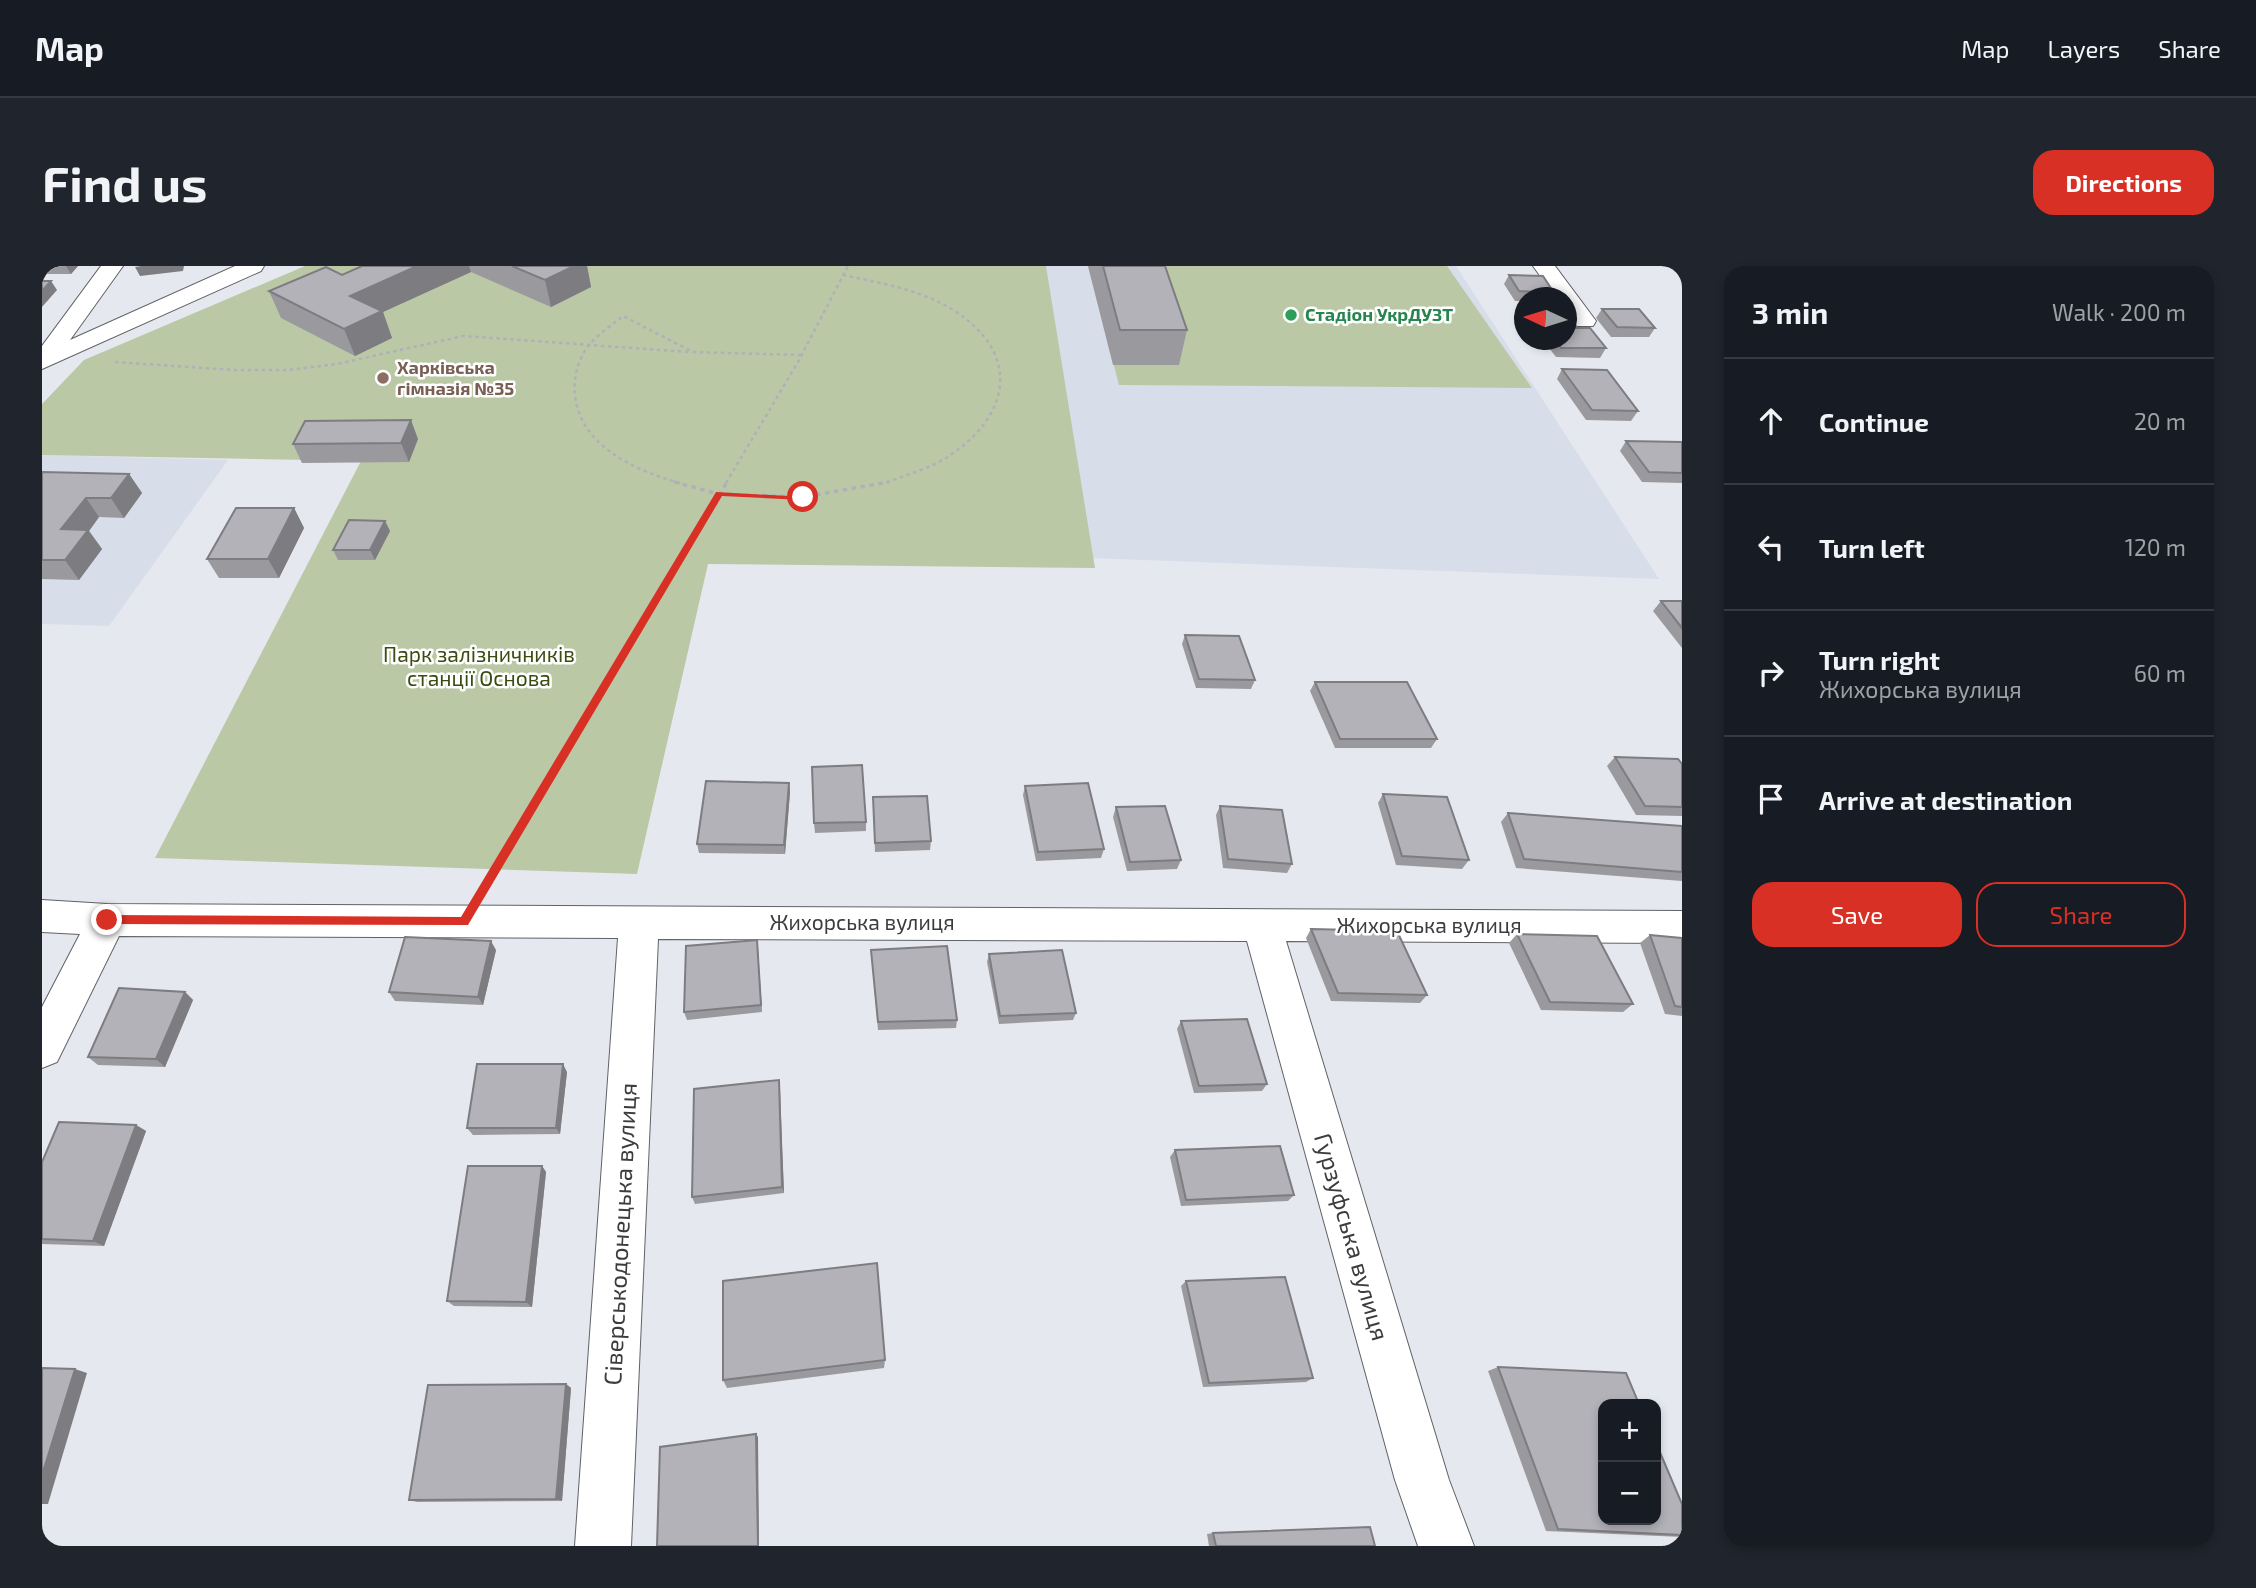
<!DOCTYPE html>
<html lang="en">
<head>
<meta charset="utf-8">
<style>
	:root { --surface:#171b24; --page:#20242c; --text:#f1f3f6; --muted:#9ea1a6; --line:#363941; --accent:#d93025 }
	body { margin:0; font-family:"Exo 2",sans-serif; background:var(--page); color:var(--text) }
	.controls { position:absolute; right:21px; bottom:21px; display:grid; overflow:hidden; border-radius:14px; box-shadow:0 4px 10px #0003 }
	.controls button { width:63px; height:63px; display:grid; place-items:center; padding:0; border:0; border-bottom:2px solid var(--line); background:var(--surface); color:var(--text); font:35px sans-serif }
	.compass { position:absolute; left:1472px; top:21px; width:63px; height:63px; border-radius:50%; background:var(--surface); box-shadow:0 4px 10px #0003; rotate:274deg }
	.stop { position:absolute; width:21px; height:21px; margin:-16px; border:5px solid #d93025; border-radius:50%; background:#fff }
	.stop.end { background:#d93025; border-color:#fff; box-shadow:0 2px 7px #0008 }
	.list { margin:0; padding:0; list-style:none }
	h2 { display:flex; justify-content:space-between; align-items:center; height:91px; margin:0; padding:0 28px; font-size:30px }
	h2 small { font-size:23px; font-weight:400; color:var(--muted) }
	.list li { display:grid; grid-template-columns:46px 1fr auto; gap:21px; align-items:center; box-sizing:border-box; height:126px; padding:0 28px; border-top:2px solid var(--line) }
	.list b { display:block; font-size:26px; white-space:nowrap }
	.list p { margin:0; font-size:23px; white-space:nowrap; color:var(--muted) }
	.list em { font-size:23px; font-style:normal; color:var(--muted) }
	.actions { display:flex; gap:14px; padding:21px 28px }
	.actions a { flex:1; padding:16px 0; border:2px solid var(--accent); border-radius:21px; text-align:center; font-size:24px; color:var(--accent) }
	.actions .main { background:var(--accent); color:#fff }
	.icon { flex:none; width:38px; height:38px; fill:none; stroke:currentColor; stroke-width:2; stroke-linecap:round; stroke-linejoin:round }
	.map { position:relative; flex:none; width:1640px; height:1280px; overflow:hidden; border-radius:21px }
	header { display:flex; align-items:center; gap:42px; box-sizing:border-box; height:98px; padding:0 35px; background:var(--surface); border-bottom:2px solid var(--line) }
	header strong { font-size:33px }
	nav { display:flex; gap:38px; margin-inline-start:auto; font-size:24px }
	.intro { display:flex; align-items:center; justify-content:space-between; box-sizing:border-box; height:168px; padding:0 42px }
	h1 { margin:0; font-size:49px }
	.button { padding:18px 32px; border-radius:21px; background:var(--accent); color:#fff; font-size:24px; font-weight:700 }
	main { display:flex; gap:42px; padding:0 42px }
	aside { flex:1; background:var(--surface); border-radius:21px; box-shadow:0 4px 10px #0003 }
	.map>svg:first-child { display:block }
	.built { fill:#d7deea }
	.green { fill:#bbc8a6 }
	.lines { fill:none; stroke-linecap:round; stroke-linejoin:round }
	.minor-casing { stroke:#5f6267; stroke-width:2 }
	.path-far2 { stroke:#aeb1b6; stroke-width:2.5; stroke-dasharray:3.5 3.5; stroke-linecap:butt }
	.path-far1 { stroke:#aeb1b6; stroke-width:3.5; stroke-dasharray:4.5 4.5; stroke-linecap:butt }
	.path { stroke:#aeb1b6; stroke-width:4.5; stroke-dasharray:5 5; stroke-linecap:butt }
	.minor { fill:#fff; fill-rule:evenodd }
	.wall { fill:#9a999e }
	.shaded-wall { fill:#7d7d81 }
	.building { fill:#b3b2b8; stroke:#7d7d81; stroke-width:2 }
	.route { fill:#d93025 }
	.leisure-dot { fill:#2e9e5b; stroke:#fff; stroke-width:2.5 }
	.education-dot { fill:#8d6e63; stroke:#fff; stroke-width:2.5 }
	.labels { text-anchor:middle; stroke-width:5; stroke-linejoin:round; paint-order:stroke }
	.far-leisure-label { font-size:18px; font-weight:bold; fill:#27864d; stroke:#fff; text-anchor:start }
	.far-education-label { font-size:18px; font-weight:bold; fill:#785e54; stroke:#fff; text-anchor:start }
	.park-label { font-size:21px; fill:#3b4c10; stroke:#fff }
	.street-label { font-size:21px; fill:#3b3c3e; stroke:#fff }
	.near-street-label { font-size:24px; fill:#3b3c3e; stroke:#fff }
</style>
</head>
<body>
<header>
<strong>Map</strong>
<nav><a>Map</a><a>Layers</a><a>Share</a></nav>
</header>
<div class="intro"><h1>Find us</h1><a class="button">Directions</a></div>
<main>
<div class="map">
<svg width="1640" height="1280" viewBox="0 0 1640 1280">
	<rect width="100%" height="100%" fill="#e5e8ee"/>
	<g class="built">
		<polygon points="1003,0 1414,0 1617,313 1048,292"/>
		<polygon points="0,189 186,194 67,360 0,358"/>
	</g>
	<g class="green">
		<polygon points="263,0 1004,0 1053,302 666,298 595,608 113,592 319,195 0,189 0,138 42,94"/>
		<polygon points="1046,0 1405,0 1490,122 1077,119"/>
	</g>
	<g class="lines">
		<defs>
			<g id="minor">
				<polygon points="59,0 81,0 28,74 193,0 222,0 219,5 0,103 0,80"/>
				<polygon points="1491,0 1513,0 1554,55 1551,60 1535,60 1524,46 1524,32 1514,32"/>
				<polygon points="0,634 65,638 1640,645 1640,677 1244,675 1407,1214 1432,1280 1376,1280 1353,1214 1205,675 616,673 589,1280 533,1280 576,672 77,670 15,796 0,802 0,741 38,668 0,666"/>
			</g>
		</defs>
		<use href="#minor" class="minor-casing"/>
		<g class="path-far2">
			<path d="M 801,9 C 839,17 880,24 913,45 C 979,88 969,149 907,190 C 889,202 864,209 843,217"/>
			<polyline points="73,96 191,104 246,104 295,98 421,70 647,86"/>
			<path d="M 638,217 C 594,205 538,180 533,129 C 531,112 536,92 548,78 C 556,68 570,59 581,50 L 651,86 L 759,89"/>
			<polyline points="684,217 756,96 806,0"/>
		</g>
		<g class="path-far1">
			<polyline points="632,216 677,228 761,231 847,216"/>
			<polyline points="520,492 685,216"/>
		</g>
		<polyline class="path" points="444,619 521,490"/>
		<use href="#minor" class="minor"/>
	</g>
	<g class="wall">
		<polygon points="0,0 36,0 29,8 0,8"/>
		<polygon points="320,0 545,0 549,21 509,41 429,6 341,46 350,72 313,90 239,52 227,25 300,9"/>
		<polygon points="1046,0 1123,0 1145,64 1137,99 1071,99"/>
		<polygon points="1467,9 1512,27 1509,32 1482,32 1482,35 1473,35 1462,18"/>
		<polygon points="1560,43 1613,62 1607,71 1569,71 1554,52"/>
		<polygon points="1501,74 1524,74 1564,82 1558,92 1514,91"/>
		<polygon points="1520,103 1596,145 1589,155 1544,154 1515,113"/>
		<polygon points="376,173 367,196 260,197 251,178"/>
		<polygon points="1584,175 1640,176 1640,217 1600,216 1578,185"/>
		<polygon points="0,206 87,208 100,227 82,252 57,251 47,265 60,283 37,314 0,313"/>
		<polygon points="252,242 262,262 237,312 177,312 165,293"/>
		<polygon points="343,255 348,265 333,294 296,294 291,284"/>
		<polygon points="1619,335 1640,335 1640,382 1611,345"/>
		<polygon points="1143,369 1213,414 1209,423 1154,422 1140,378"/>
		<polygon points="1273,416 1395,473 1389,482 1293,482 1268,425"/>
		<polygon points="1573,491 1640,498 1640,550 1594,549 1565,500"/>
		<polygon points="747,517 748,526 743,588 657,587 655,578"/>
		<polygon points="983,520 1062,583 1059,592 994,595 981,529"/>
		<polygon points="1341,528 1427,594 1420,603 1354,599 1336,537"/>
		<polygon points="831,531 889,575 888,584 833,586"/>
		<polygon points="1178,540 1250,598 1245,607 1181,602 1174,549"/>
		<polygon points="1074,541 1139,594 1135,603 1085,605 1071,551"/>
		<polygon points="1466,547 1640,560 1640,615 1474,602 1459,556"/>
		<polygon points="824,556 824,565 773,567 772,557"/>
		<polygon points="1269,663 1385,729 1378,737 1289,735 1264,672"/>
		<polygon points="1475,668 1591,738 1581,746 1499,744 1467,677"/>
		<polygon points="1608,669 1640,672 1640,750 1623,748 1598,677"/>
		<polygon points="715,674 720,746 645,754 642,746"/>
		<polygon points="454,684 441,739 353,735 347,726"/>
		<polygon points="829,684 915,754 914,762 836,764"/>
		<polygon points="947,688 1034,747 1031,754 957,758 945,696"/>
		<polygon points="143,726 151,734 123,801 56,799 46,791"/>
		<polygon points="1139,755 1225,818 1220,825 1152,827 1135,763"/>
		<polygon points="525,806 518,868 431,869 425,862"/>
		<polygon points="737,814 742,927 653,938 650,931"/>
		<polygon points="94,859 104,865 62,980 0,978 0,896"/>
		<polygon points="1133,884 1252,929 1246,935 1139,940 1128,891"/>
		<polygon points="500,900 504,906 490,1041 412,1040 405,1035"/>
		<polygon points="1144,1015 1271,1112 1264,1116 1161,1121 1139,1020"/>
		<polygon points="843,1094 842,1102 685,1122 681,1114"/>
		<polygon points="1456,1101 1640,1238 1640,1271 1504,1265 1446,1105"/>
		<polygon points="524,1118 529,1122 520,1235 375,1236 367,1234"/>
		<polygon points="1171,1267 1333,1280 1167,1280 1165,1268"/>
	</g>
	<g class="shaded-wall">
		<polygon points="24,0 36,0 29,8"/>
		<polygon points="99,0 142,0 141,5 98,10 93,1"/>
		<polygon points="375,0 427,0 429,6 341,46 350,72 313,90 302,63 308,30"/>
		<polygon points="532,0 545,0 549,21 509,41 503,14"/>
		<polygon points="9,15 15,24 0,41 0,25"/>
		<polygon points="369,154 376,173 367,196 359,177"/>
		<polygon points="87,208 100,227 82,252 69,232"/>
		<polygon points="44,232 57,251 47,265 60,283 37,314 23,294 19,263"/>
		<polygon points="252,242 262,262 237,312 226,293"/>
		<polygon points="343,255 348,265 333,294 328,284"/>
		<polygon points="747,517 748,526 743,588 742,579"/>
		<polygon points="715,674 716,682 720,746 719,739"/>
		<polygon points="449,675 454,684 441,739 436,731"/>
		<polygon points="143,726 151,734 123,801 114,793"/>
		<polygon points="521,798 525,806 518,868 514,862"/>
		<polygon points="737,814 738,822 742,927 740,921"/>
		<polygon points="94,859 104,865 62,980 51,975"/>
		<polygon points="500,900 504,906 490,1041 484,1036"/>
		<polygon points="33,1103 45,1107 6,1238 0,1238 0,1209"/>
		<polygon points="524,1118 529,1122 520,1235 514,1233"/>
		<polygon points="714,1168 716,1171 717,1280 716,1280"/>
	</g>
	<g class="building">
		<polygon points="320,0 375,0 308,30 340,45 302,63 227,25 284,1 300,9"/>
		<polygon points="470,0 532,0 503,14"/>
		<polygon points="1061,0 1123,0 1145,64 1078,64"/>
		<polygon points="1467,9 1501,10 1512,27 1477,25"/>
		<polygon points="0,15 9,15 0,25"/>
		<polygon points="1560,43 1597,43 1613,62 1575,61"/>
		<polygon points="1524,62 1548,62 1564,82 1519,82 1513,74 1524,74"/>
		<polygon points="1520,103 1565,104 1596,145 1550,144"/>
		<polygon points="369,154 359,177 251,178 263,155"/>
		<polygon points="1584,175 1640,176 1640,207 1607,206"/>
		<polygon points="0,206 87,208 69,232 44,232 19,263 46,264 23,294 0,294"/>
		<polygon points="194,242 252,242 226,293 165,293"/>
		<polygon points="307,254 343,255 328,284 291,284"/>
		<polygon points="1619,335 1640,335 1640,362"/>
		<polygon points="1143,369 1197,370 1213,414 1157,413"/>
		<polygon points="1273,416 1365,416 1395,473 1298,473"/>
		<polygon points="1573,491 1636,493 1640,498 1640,541 1603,540"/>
		<polygon points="820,499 824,556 772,557 770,501"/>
		<polygon points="664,515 747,517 742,579 655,578"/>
		<polygon points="1046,517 1062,583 996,586 983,520"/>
		<polygon points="1341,528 1405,531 1427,594 1360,590"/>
		<polygon points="885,530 889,575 833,577 831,531"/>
		<polygon points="1123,540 1139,594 1088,596 1074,541"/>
		<polygon points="1178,540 1240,544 1250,598 1186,593"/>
		<polygon points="1466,547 1640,560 1640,606 1482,593"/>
		<polygon points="1269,663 1355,665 1385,729 1296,727"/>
		<polygon points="1475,668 1555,670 1591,738 1508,736"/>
		<polygon points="1608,669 1640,672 1640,741 1633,740"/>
		<polygon points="363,671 449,675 436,731 347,726"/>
		<polygon points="715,674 719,739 642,746 644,680"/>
		<polygon points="905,680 915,754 836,756 829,684"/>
		<polygon points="1020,684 1034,747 958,750 947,688"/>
		<polygon points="77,722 143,726 114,793 46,791"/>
		<polygon points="1205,753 1225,818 1157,820 1139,755"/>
		<polygon points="435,798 521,798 514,862 425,862"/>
		<polygon points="737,814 740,921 650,931 652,823"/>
		<polygon points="17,856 94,859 51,975 0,973 0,896"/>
		<polygon points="1238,880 1252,929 1144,934 1133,884"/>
		<polygon points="426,900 500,900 484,1036 405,1035"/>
		<polygon points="835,997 843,1094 681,1114 681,1015"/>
		<polygon points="1243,1011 1271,1112 1167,1117 1144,1015"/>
		<polygon points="1456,1101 1584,1107 1597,1138 1561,1138 1561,1254 1614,1254 1614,1177 1640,1238 1640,1269 1516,1263"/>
		<polygon points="0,1102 33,1103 0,1209"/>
		<polygon points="524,1118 514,1233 367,1234 386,1119"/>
		<polygon points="714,1168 716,1280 615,1280 618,1181"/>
		<polygon points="1328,1261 1333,1280 1174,1280 1171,1267"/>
	</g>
	<polygon class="route" points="674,226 765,231 761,234 680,230 426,659 61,658 59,654 65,649 419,651"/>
	<circle class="leisure-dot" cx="1249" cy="49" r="7"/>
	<circle class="education-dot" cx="341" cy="112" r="7"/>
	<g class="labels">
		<g class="far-leisure-label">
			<text x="1263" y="55">Стадіон УкрДУЗТ</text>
		</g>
		<g class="far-education-label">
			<text x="355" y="108">Харківська<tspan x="355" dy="21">гімназія №35</tspan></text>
		</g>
		<g class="park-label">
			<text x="437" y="396">Парк залізничників<tspan x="437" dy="24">станції Основа</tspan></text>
		</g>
		<g class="street-label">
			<text x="820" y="664">Жихорська вулиця</text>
			<text x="1387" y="667">Жихорська вулиця</text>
		</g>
		<g class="near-street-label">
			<text transform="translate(579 968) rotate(-87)" y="8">Сіверськодонецька вулиця</text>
			<text transform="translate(1309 971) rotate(74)" y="8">Гурзуфська вулиця</text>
		</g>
	</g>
</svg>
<div class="controls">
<button>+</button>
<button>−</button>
</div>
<svg class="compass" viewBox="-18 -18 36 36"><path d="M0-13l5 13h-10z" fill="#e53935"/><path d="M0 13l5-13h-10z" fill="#9ea1a6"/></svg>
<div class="stop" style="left:761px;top:231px"></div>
<div class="stop end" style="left:65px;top:654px"></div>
</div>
<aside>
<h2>3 min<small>Walk · 200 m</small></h2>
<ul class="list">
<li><svg class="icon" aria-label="ahead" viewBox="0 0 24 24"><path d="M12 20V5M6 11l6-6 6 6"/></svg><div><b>Continue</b></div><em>20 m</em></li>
<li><svg class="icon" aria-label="left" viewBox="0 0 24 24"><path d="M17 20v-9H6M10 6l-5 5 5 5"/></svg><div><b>Turn left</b></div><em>120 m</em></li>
<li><svg class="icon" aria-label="right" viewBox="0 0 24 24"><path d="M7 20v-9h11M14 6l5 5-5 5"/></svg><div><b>Turn right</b><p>Жихорська вулиця</p></div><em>60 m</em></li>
<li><svg class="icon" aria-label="arrive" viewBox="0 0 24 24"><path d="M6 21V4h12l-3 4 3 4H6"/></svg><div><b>Arrive at destination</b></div></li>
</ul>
<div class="actions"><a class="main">Save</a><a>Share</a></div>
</aside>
</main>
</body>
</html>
